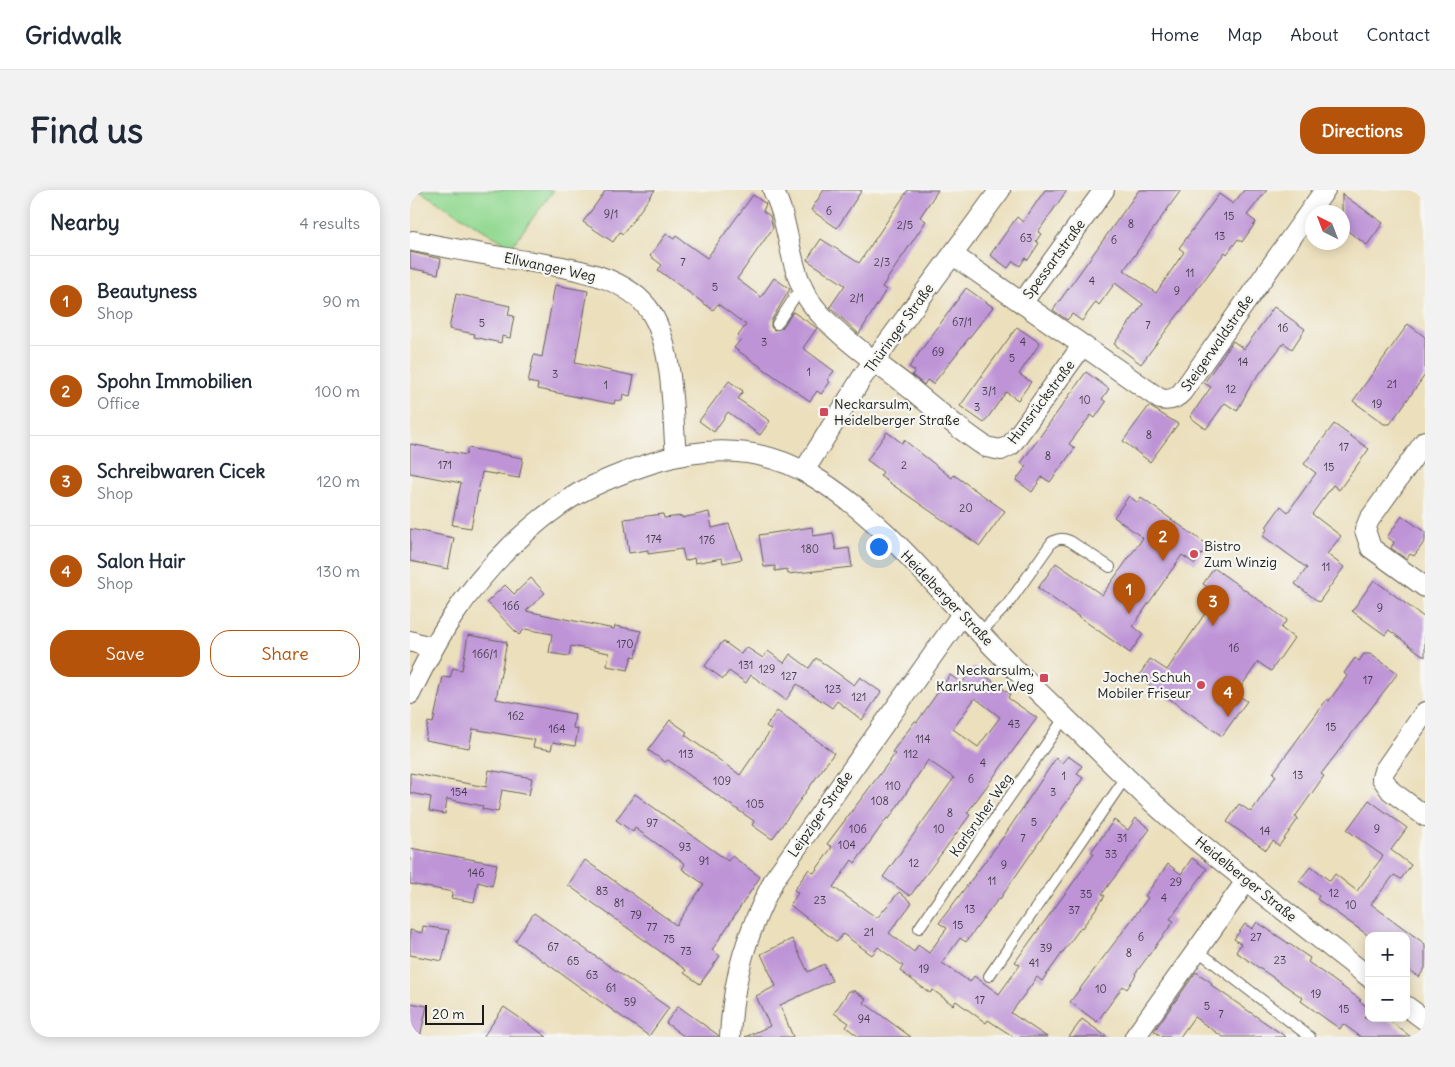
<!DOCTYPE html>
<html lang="en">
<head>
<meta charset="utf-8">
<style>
	:root { --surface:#fff; --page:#f2f2f3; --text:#1f2937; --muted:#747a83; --line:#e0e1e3; --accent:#b45309 }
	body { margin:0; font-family:Delius,sans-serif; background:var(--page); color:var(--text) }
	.controls { position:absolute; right:15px; bottom:15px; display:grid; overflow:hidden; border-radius:10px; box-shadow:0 2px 12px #0003 }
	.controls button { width:45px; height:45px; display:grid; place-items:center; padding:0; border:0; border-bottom:1px solid var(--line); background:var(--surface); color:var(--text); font:25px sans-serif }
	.compass { position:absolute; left:895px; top:15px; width:45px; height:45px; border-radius:50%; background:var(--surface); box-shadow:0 2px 12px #0003; rotate:318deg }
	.scale { position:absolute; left:15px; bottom:12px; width:59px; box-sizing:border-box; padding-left:5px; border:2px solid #1c1c1c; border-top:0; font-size:14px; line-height:18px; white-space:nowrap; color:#1c1c1c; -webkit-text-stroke:4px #f6f6f2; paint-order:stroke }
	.you { position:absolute; left:468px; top:356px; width:18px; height:18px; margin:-12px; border:4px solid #fff; border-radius:50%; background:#1a73e8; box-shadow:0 0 0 8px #1a73e833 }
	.badge { display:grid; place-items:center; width:32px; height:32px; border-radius:50%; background:var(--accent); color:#fff; font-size:16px; font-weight:700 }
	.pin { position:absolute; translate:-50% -41px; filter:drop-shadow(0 1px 2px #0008) }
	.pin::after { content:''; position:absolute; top:26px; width:18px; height:15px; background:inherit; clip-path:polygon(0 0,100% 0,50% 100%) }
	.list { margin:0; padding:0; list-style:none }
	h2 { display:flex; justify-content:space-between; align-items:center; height:65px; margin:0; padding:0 20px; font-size:21px }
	h2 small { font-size:16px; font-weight:400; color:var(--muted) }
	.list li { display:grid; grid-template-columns:32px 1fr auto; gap:15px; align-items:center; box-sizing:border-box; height:90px; padding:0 20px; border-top:1px solid var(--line) }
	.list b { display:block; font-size:19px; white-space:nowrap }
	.list p { margin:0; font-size:16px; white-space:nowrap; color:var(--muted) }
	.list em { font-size:16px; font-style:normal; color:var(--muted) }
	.actions { display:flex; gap:10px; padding:15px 20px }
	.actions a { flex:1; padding:11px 0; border:1px solid var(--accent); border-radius:20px; text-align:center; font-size:18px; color:var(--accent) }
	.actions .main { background:var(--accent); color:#fff }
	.map { position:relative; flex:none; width:1015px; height:847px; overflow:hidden; border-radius:20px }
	header { display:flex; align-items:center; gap:30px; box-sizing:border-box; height:70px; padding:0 25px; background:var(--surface); border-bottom:1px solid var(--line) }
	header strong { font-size:24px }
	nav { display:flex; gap:28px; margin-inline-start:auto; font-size:18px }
	.intro { display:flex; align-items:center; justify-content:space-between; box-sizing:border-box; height:120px; padding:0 30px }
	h1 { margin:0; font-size:35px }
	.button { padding:12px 22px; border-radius:20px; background:var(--accent); color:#fff; font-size:18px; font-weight:700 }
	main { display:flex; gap:30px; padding:0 30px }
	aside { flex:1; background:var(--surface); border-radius:20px; box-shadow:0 2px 12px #0003 }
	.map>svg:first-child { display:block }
	.green { fill:#93d992; stroke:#587a57 }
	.building { fill:#be94d7; fill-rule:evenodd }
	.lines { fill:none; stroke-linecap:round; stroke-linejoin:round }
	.lane-casing { stroke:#646054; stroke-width:12 }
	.street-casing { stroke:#646054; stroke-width:22 }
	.lane { stroke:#fff; stroke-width:10 }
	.street { stroke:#fff; stroke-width:20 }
	.poi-dot { fill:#d1495b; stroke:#f6f6f2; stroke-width:2 }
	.labels { text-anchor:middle; stroke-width:4.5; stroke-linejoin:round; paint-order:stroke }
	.number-label { font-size:11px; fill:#443a4b }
	.street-label { font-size:14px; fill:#1c1c1c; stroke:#f6f6f2 }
	.poi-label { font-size:14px; fill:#1c1c1c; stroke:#f6f6f2; text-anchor:start }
</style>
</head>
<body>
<header>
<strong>Gridwalk</strong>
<nav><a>Home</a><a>Map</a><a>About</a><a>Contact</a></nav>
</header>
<div class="intro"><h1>Find us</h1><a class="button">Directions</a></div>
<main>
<aside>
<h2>Nearby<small>4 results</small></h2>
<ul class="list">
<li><span class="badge">1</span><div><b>Beautyness</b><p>Shop</p></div><em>90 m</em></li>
<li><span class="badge">2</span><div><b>Spohn Immobilien</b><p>Office</p></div><em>100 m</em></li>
<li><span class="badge">3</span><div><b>Schreibwaren Cicek</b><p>Shop</p></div><em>120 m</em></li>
<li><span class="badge">4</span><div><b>Salon Hair</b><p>Shop</p></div><em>130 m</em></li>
</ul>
<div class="actions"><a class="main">Save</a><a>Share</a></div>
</aside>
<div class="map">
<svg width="1015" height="847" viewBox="0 0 1015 847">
	<rect width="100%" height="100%" fill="#f6f6f2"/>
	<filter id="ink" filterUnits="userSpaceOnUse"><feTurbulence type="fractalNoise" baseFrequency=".02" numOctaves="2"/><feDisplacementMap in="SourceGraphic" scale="10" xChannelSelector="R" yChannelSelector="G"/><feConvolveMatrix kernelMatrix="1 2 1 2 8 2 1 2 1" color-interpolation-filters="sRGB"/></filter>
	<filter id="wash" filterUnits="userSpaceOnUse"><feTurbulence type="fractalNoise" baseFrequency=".0096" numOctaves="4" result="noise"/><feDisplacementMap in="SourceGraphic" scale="20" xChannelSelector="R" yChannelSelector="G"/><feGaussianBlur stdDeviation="1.12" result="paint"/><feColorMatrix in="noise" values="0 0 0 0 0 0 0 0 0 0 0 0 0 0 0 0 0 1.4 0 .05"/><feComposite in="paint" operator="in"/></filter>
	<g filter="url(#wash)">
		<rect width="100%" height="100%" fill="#ebdfbc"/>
		<polygon class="green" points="8,0 144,0 101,57"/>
		<g id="blocks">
			<g class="building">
				<polygon points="196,0 245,0 213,44 210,42 203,52 173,32"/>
				<polygon points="414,0 452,0 427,38 401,20"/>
				<polygon points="498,0 528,0 510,27 516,31 472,97 476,100 449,144 420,117 435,95 397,70 411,49 449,73"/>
				<polygon points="635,0 657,0 628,42 631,44 626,51 629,53 618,70 615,68 610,76 603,71 598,78 580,65 607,27 613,32"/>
				<polygon points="729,0 771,0 714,80 746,103 774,62 769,58 809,4 823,14 834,0 857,0 837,25 846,32 832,52 828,49 817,64 815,62 731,174 704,154 733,114 705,93 689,115 686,112 672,131 662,124 657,130 643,120"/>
				<polygon points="932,4 973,33 957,55 932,37"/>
				<polygon points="343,5 356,14 353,21 360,26 363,38 327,89 351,107 364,88 380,99 361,131 361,137 364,140 372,138 383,122 407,138 393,158 424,181 417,190 420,192 411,204 407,201 400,211 324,158 331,149 328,146 336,135 308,114 303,120 248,80 252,75 240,66 256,44 264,49 266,46 297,68"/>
				<polygon points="0,62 31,69 28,84 0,78"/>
				<polygon points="145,95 178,101 165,173 224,186 220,206 213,204 212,211 205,210 204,214 127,199 128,194 118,192 124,165 132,167"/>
				<polygon points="556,98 583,117 523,194 517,190 514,195 502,185 505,181 499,177"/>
				<polygon points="46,104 100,116 98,125 104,126 100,148 92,146 91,153 64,147 65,144 39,139"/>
				<polygon points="864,117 895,139 882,159 874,153 842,193 827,221 815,213 796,239 780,227 801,197 794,193 823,151 834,159"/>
				<polygon points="998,134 1015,147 1015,185 980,234 974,234 943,211"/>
				<polygon points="607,137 630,153 609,184 621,192 608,210 596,202 574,233 550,216"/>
				<polygon points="676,182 699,199 692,209 696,212 685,228 681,225 659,254 665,258 640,292 632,287 622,302 606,290 616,277 611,273"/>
				<polygon points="319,191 333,201 328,209 360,231 350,245 318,222 304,242 289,231"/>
				<polygon points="739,216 768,234 740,272 713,251"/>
				<polygon points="924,234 959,259 929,300 923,295 902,324 931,346 917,364 934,377 909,412 885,394 897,378 853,346 858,338 856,337 871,316 878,322 906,283 894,274"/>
				<polygon points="477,242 492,253 494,250 542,288 544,285 595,321 570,356 470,286 473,282 457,270"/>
				<polygon points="0,254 56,265 58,258 113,268 109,288 72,282 61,338 42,335 51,293 0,283"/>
				<polygon points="719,306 728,313 731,308 798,355 785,374 772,365 723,436 733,444 720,463 628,398 646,373 692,405 733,348 704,327"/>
				<polygon points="299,322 302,338 319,334 332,369 313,373 312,368 285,373 284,368 275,371 272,359 238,364 238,360 219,363 214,329 253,324 254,328 272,326 272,328"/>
				<polygon points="992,326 1015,342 1015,351 1004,366 1000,364 996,369 981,358 984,352 977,347"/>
				<polygon points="402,337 403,346 423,343 426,360 439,358 442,377 378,384 377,379 365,381 365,376 354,377 349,345"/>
				<polygon points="0,339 44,348 38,379 0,371"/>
				<polygon points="804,378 877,430 871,438 884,448 861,481 848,472 826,504 837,511 812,546 728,487 740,469 757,480 808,404 793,394"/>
				<polygon points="121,388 135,403 116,421 204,439 205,436 231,441 226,467 222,466 218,480 197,476 199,463 161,456 159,466 139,463 142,444 115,439 109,445 77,412 95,395 104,404"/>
				<polygon points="964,390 1015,428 1015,467 979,440 975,445 942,421"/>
				<polygon points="58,445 97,452 86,509 165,524 163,538 168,539 165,556 143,552 141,560 123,557 125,550 63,539 59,558 15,550 18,532 23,533 33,487 40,488 43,478 52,480"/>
				<polygon points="313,451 331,464 336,457 353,468 358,461 374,473 380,464 399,478 406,468 444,495 450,487 471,502 452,530 427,511 422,518 387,494 376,510 341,485 336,493 319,481 313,489 295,476"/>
				<polygon points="954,464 960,464 988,483 911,584 914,586 885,627 888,629 869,656 863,651 856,660 817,632 829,614 841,622 866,586 863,583 917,509 919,511 937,486 934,483 945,468 949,471"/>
				<path d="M 564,477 L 600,504 L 598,508 L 627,528 L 557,623 L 560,625 L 500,706 L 473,687 L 544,588 L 518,570 L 479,629 L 477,628 L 445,673 L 442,670 L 423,697 L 467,728 L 489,702 L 502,713 L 479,743 L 504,762 L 508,755 L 519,763 L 537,738 L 529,733 L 594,646 L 646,568 L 652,573 L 658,566 L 672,576 L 667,584 L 673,588 L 590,709 L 589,708 L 556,752 L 550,748 L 532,773 L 560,792 L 564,786 L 589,804 L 610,775 L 605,772 L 684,664 L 681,662 L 704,630 L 718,640 L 726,628 L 740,639 L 692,704 L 695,706 L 672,738 L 671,737 L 632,791 L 627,787 L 601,823 L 637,847 L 604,847 L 578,830 L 576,833 L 546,811 L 543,815 L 523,800 L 520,803 L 490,781 L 493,776 L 468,757 L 462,765 L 433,744 L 427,752 L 380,715 L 388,703 L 384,700 L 399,679 L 404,683 L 422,657 L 417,654 L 485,564 L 482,562 L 505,531 L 507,532 L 540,485 L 552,493 ZM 565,508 L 590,527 L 568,557 L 543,539 Z"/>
				<polygon points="367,521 424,563 362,649 342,635 344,631 328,620 258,570 255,572 238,560 260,530 277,542 275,545 330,585 361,540 356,536"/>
				<polygon points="79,580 122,588 119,605 92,600 88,622 72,619 73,616 37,609 35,624 19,621 21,607 0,603 0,583 76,597"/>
				<polygon points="225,604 318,671 322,666 350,687 302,760 310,766 290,794 274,783 276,780 158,695 175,670 266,735 294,694 272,679 275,674 225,638 223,642 206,630"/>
				<polygon points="959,610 997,638 981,660 1001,675 991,689 984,685 961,714 1015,754 1015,778 1009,787 996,778 996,746 959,746 907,709 909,706 889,691 901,676 920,691 925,684 947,701 973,666 937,640"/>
				<polygon points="0,658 87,674 82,696 68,692 64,712 41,708 43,702 0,694"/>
				<polygon points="782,668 797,679 760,729 764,731 725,784 726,785 717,799 713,796 687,832 660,812 738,708 735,706 758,674 771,684"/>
				<polygon points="124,723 259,818 239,846 105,751"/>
				<polygon points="847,732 900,768 898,772 951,810 949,811 959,818 954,828 976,828 1001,847 951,847 933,834 930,839 891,811 893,808 826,762 831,754 824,749 835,734 842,739"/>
				<polygon points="13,736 39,740 32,771 0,765 0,740 12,743"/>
				<polygon points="382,749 398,782 414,774 422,791 370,815 383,847 335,847 360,836 346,806 366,796 351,764"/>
				<polygon points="786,782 802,793 801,795 876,847 813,847 784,827 770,847 753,847 744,841"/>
				<polygon points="439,801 445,801 456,809 453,812 501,847 449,847 436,837 439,833 424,823"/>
				<polygon points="0,813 17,816 10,847 0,847"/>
				<polygon points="268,816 308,845 308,847 275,847 256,833"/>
				<polygon points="94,817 137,847 73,847"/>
				<polygon points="672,829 697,847 659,847"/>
			</g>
		</g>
	</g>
	<g filter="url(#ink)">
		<use href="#blocks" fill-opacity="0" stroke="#646054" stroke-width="1"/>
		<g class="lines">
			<defs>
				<g id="lane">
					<polyline points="367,134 392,96"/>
					<path d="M 570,443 L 598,414 L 642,352 C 649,348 653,348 660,351 L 700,377"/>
					<polyline points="509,738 655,527"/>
					<polyline points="787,760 900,847"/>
					<polyline points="579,786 716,587"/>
				</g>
				<g id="street">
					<path d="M 363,0 C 380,34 378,72 396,105 C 415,138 470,175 501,199 C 525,219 550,240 576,257 L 591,260 L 601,255 L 672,156"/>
					<path d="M 3,51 C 34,57 65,63 97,68 C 142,76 216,80 242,124 C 264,161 262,223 266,266"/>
					<path d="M 543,65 L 750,209 C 760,211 766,209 772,202 L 915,0"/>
					<polyline points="612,113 694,0"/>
					<polyline points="1015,251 959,330 955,340 961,358 1015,397"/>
					<polyline points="394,281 453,186 590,0"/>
					<polyline points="0,451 23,458"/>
					<path d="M 0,504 C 13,477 26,451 43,426 C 74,379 120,332 169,303 C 193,290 220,280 245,272 C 300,255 354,257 404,287 C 469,326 518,388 570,443 C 593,468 617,491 642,515 C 683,554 722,596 766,633 C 828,686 894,736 959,787"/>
					<polyline points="1015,522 974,581 972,588 981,601 1015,626"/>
					<polyline points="996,816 1015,830"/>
					<path d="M 320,847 C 323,786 337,742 365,688 L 552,424"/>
					<polyline points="725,847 837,690"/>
				</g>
			</defs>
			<use href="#lane" class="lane-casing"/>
			<use href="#street" class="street-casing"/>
			<use href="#lane" class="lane"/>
			<use href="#street" class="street"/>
		</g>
	</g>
	<g class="poi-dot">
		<rect x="409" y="217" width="10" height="10" rx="2.5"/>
		<circle cx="784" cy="364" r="5"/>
		<rect x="629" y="483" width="10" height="10" rx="2.5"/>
		<circle cx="791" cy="495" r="5"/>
	</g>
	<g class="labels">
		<g class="number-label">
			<text x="419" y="25">6</text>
			<text x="201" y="28">9/1</text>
			<text x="819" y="30">15</text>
			<text x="721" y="38">8</text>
			<text x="495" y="39">2/5</text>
			<text x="810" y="50">13</text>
			<text x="616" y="52">63</text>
			<text x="704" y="54">6</text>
			<text x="273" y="76">7</text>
			<text x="472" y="76">2/3</text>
			<text x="780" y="87">11</text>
			<text x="682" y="95">4</text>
			<text x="305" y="101">5</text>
			<text x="767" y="105">9</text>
			<text x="447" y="112">2/1</text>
			<text x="552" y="136">67/1</text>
			<text x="72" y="137">5</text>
			<text x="738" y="139">7</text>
			<text x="873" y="142">16</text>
			<text x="354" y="156">3</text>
			<text x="613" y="156">4</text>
			<text x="528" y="166">69</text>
			<text x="602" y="172">5</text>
			<text x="833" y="176">14</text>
			<text x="399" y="186">1</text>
			<text x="145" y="188">3</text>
			<text x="982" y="198">21</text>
			<text x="196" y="199">1</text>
			<text x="821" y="203">12</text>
			<text x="579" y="205">3/1</text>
			<text x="675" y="214">10</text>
			<text x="967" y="218">19</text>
			<text x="567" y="221">3</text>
			<text x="739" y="249">8</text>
			<text x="934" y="261">17</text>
			<text x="638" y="270">8</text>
			<text x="35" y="279">171</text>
			<text x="494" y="279">2</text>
			<text x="919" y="281">15</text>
			<text x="556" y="322">20</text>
			<text x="244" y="353">174</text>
			<text x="297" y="354">176</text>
			<text x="400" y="363">180</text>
			<text x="916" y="381">11</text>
			<text x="101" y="420">166</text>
			<text x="970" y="422">9</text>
			<text x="215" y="458">170</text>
			<text x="824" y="462">16</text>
			<text x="75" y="468">166/1</text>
			<text x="336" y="479">131</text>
			<text x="357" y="483">129</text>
			<text x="379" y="490">127</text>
			<text x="958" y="494">17</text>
			<text x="423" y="503">123</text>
			<text x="449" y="511">121</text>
			<text x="106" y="530">162</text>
			<text x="604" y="538">43</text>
			<text x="921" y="541">15</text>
			<text x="147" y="543">164</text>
			<text x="513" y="553">114</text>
			<text x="276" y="568">113</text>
			<text x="501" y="568">112</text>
			<text x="573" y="577">4</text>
			<text x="888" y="589">13</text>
			<text x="654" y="590">1</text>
			<text x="561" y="593">6</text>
			<text x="312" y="595">109</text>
			<text x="483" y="600">110</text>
			<text x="49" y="606">154</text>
			<text x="643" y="606">3</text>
			<text x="470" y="615">108</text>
			<text x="345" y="618">105</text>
			<text x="540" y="627">8</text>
			<text x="624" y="636">5</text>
			<text x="242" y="637">97</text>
			<text x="448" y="643">106</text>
			<text x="529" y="643">10</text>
			<text x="967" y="643">9</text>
			<text x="855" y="645">14</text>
			<text x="613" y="652">7</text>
			<text x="712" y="652">31</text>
			<text x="437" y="659">104</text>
			<text x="275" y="661">93</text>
			<text x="701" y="668">33</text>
			<text x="294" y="675">91</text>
			<text x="504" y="677">12</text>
			<text x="594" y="679">9</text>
			<text x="66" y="687">146</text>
			<text x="582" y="695">11</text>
			<text x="766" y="696">29</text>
			<text x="192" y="705">83</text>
			<text x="924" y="707">12</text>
			<text x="676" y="708">35</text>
			<text x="754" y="712">4</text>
			<text x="410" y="714">23</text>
			<text x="209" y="717">81</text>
			<text x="941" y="719">10</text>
			<text x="560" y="723">13</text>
			<text x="664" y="724">37</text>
			<text x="226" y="729">79</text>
			<text x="548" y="739">15</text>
			<text x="242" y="741">77</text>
			<text x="459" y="746">21</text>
			<text x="731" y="751">6</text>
			<text x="846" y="751">27</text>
			<text x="259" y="753">75</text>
			<text x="143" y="761">67</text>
			<text x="636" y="762">39</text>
			<text x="276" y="765">73</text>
			<text x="719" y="767">8</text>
			<text x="870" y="774">23</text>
			<text x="163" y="775">65</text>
			<text x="624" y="777">41</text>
			<text x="514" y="783">19</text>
			<text x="182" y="789">63</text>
			<text x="201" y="802">61</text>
			<text x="691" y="803">10</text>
			<text x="906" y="808">19</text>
			<text x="570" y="814">17</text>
			<text x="220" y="816">59</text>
			<text x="797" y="820">5</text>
			<text x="934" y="823">15</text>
			<text x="811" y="828">7</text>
			<text x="454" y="833">94</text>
		</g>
		<g class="street-label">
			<text transform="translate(644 69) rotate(-54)" y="5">Spessartstraße</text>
			<text transform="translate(140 77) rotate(12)" y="5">Ellwanger Weg</text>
			<text transform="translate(489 138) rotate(-54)" y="5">Thüringer Straße</text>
			<text transform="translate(807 153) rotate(-55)" y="5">Steigerwaldstraße</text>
			<text transform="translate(631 212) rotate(-53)" y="5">Hunsrückstraße</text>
			<text transform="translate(537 408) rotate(46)" y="5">Heidelberger Straße</text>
			<text transform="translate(410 624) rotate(-55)" y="5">Leipziger Straße</text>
			<text transform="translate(571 625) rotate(-55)" y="5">Karlsruher Weg</text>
			<text transform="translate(836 689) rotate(39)" y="5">Heidelberger Straße</text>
		</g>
		<g class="poi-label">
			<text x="424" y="219">Neckarsulm,<tspan x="424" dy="16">Heidelberger Straße</tspan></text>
			<text x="794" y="361">Bistro<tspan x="794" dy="16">Zum Winzig</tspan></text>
			<text x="624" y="485" text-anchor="end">Neckarsulm,<tspan x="624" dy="16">Karlsruher Weg</tspan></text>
			<text x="781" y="492" text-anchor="end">Jochen Schuh<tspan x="781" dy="16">Mobiler Friseur</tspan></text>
		</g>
	</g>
</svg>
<div class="controls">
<button>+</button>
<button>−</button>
</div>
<svg class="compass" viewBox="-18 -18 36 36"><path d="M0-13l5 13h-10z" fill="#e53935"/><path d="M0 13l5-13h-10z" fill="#747a83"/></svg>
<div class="scale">20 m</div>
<div class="you"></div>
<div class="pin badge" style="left:719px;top:424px">1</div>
<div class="pin badge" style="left:753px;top:371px">2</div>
<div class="pin badge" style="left:803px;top:436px">3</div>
<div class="pin badge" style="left:818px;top:527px">4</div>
</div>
</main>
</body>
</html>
